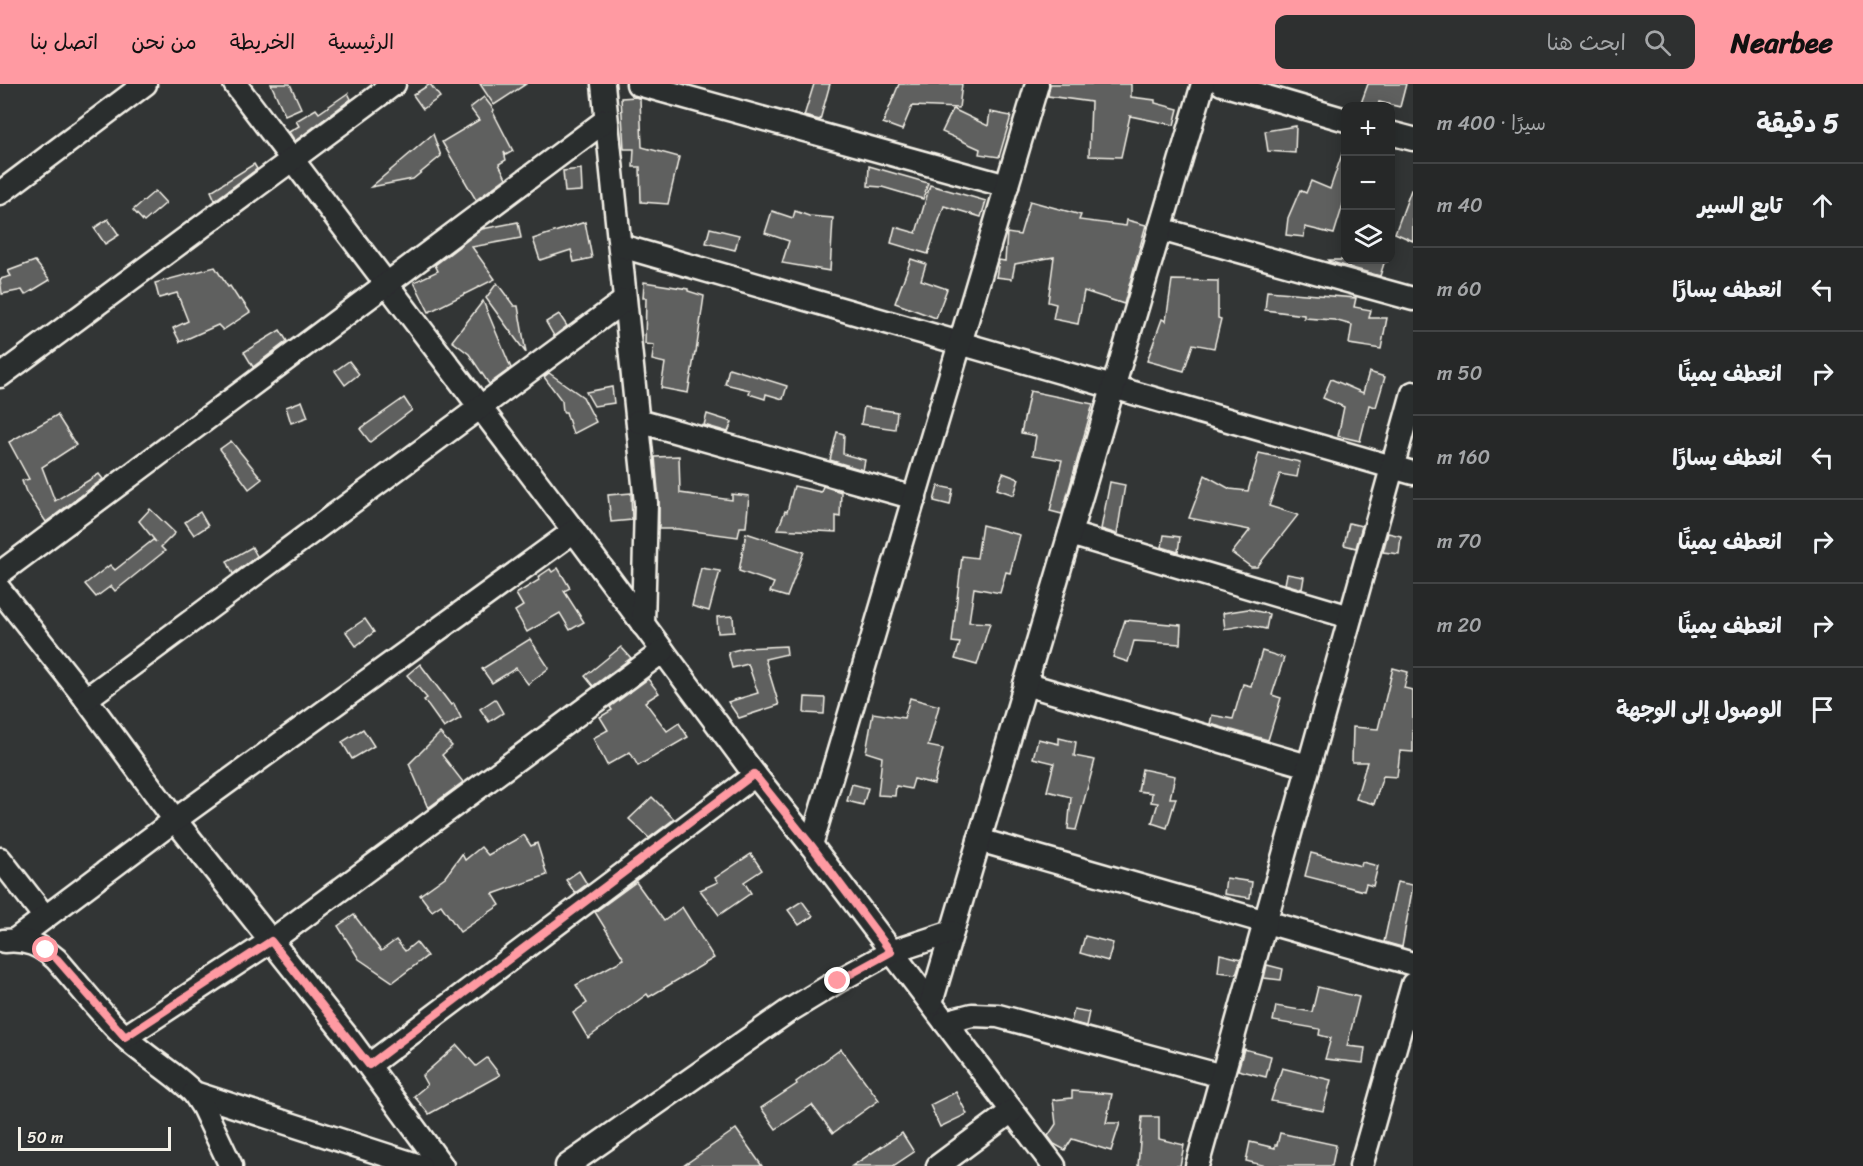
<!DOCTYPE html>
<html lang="ar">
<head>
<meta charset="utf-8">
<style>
	:root { --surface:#262828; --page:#2e3030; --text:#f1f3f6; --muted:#a4a6a8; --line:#424445; --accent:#ff9aa2 }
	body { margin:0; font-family:Sriracha,"Playpen Sans Arabic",sans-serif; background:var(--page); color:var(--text); direction:rtl }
	.controls { position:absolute; right:18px; top:18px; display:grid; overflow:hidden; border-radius:12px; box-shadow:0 3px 15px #0003 }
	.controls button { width:54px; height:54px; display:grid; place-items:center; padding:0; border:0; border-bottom:2px solid var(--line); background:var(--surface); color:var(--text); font:30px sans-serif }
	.scale { position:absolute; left:18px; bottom:15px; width:153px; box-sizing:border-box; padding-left:6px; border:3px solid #f4f1e8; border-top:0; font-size:16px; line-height:21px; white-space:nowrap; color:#f4f1e8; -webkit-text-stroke:4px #2a2d2e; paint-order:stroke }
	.stop { position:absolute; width:18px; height:18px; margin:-14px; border:4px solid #ff9aa2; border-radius:50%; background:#fff }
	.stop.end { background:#ff9aa2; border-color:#fff; box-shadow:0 2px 6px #0008 }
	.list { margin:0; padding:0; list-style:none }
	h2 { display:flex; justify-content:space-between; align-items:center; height:78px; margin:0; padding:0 24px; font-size:26px }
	h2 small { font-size:20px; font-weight:400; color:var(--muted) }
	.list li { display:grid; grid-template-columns:39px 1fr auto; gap:18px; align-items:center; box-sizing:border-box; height:84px; padding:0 24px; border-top:2px solid var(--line) }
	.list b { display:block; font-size:22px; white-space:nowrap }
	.list em { font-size:20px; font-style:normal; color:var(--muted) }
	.icon { flex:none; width:33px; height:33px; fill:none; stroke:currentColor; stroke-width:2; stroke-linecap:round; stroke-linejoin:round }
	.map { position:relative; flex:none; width:1413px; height:1082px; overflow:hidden; direction:ltr }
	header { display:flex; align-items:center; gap:36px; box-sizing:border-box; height:84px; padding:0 30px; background:var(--accent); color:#111 }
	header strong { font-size:28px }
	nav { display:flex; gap:33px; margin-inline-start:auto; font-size:21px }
	.search { width:420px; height:54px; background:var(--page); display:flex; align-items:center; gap:15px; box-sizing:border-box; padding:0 21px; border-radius:12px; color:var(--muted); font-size:22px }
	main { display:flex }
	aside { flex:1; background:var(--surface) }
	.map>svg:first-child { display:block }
	.building { fill:#5f605f; stroke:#f4f1e8; stroke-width:1.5 }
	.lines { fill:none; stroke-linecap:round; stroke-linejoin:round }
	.minor-casing { stroke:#f4f1e8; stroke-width:27 }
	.minor { stroke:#2a2d2e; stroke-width:22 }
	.route { stroke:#ff9aa2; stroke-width:8 }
</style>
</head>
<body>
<header>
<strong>Nearbee</strong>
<div class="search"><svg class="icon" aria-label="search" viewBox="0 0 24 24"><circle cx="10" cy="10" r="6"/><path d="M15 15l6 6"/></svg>ابحث هنا</div>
<nav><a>الرئيسية</a><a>الخريطة</a><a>من نحن</a><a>اتصل بنا</a></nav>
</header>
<main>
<aside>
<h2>5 دقيقة<small>سيرًا · 400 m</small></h2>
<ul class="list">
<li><svg class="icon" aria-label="ahead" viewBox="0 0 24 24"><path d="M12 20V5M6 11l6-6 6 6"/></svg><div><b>تابع السير</b></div><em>40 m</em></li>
<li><svg class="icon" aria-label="left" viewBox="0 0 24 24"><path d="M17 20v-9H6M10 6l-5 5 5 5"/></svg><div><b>انعطف يسارًا</b></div><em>60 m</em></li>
<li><svg class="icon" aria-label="right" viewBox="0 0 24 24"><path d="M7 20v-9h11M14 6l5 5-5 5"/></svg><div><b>انعطف يمينًا</b></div><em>50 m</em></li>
<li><svg class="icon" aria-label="left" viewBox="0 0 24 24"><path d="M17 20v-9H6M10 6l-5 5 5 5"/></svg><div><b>انعطف يسارًا</b></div><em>160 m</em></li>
<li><svg class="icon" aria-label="right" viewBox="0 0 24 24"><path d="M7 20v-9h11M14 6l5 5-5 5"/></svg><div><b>انعطف يمينًا</b></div><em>70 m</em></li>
<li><svg class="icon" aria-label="right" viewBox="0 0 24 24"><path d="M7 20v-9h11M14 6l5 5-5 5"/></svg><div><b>انعطف يمينًا</b></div><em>20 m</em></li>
<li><svg class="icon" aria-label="arrive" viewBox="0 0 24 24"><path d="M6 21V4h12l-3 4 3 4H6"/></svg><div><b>الوصول إلى الوجهة</b></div></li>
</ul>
</aside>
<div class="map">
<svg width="1413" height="1082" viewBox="0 0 1413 1082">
	<rect width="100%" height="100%" fill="#323535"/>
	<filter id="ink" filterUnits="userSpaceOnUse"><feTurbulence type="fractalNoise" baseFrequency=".0167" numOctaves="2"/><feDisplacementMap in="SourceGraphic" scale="12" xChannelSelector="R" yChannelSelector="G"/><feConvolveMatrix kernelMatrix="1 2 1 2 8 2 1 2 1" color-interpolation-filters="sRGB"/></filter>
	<g filter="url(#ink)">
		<g class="building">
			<polygon points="271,0 290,0 301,24 285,31"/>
			<polygon points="430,0 440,13 423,25 413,11"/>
			<polygon points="480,0 526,0 494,21"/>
			<polygon points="814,0 830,0 820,36 804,32"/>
			<polygon points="899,0 962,0 959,24 912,22 902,46 883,39"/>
			<polygon points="1050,0 1131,0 1131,13 1155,16 1155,19 1178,25 1174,41 1130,32 1121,73 1089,72 1091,18 1048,12"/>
			<polygon points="1368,0 1406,0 1400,23 1379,18 1378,22 1360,22"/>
			<polygon points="348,9 351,15 295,57 289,48 299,42 296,37 316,25 319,29"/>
			<polygon points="484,13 494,26 493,28 513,67 506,71 504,68 506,76 499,80 506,94 476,116 442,58 479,36 470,24"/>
			<polygon points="636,13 640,15 642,63 679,73 668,120 641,118 640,83 633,83 634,65 624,65 621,14"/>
			<polygon points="953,25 988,42 990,28 1011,32 999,73 979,70 980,65 942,48"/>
			<polygon points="1296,42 1295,69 1268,67 1265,47"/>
			<polygon points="433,50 441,72 413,95 371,103"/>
			<polygon points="1343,67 1346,67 1346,111 1334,150 1305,143 1304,153 1286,151 1288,134 1300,106 1306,109 1311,97 1330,105"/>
			<polygon points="254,80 257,85 215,116 211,107"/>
			<polygon points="869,82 928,99 923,115 882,103 868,102"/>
			<polygon points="581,85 582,107 565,108 563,87"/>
			<polygon points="930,101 986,117 981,133 944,122 928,170 891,159 895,143 916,149"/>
			<polygon points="1411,106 1413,107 1413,157 1395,149"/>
			<polygon points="155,107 166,119 144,138 133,126"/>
			<polygon points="1030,117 1081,131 1079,136 1126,142 1127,136 1146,141 1124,220 1084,207 1078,240 1053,235 1056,220 1048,218 1054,173 1015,180 1012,195 996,193 999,176 1005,177 1007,149 1020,151"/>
			<polygon points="772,127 793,134 795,127 809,132 833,134 830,187 782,179 789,157 765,149"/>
			<polygon points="108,135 119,151 105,160 94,144"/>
			<polygon points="518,138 521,154 472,163 495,195 429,228 414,198 438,187 435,181 482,145"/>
			<polygon points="585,138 592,174 574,178 571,166 540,176 533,155"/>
			<polygon points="710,144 739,151 735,166 706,159"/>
			<polygon points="911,175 926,180 921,196 947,205 936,234 895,219"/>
			<polygon points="1328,176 1385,176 1380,192 1328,177"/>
			<polygon points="35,177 50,196 25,211 22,206 2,210 0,195 11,192 8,187"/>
			<polygon points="215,183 228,203 230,202 239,216 241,215 250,228 223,246 218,241 180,258 173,244 188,237 177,209 159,214 155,199"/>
			<polygon points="1172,196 1218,197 1218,234 1221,235 1214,264 1193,260 1184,287 1147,277 1162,235 1166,237"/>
			<polygon points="644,198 688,205 688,207 704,212 696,268 695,268 688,309 661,304 665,279 652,276 654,261 645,260 646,214 643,214"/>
			<polygon points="497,199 514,222 518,222 526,269 486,214"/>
			<polygon points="1267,207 1356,214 1354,223 1371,226 1369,234 1387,234 1381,265 1349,260 1352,241 1334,236 1304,234 1304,231 1265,226"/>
			<polygon points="483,217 511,284 489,300 469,270 452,257"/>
			<polygon points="559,230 567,242 554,252 546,238"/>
			<polygon points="280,246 287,257 253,283 244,268"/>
			<polygon points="349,277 359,290 345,301 335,287"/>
			<polygon points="729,284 787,302 783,315 766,310 765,315 749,310 750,306 725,300"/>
			<polygon points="1369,288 1385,293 1376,323 1369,321 1360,357 1338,352 1344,323 1323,314 1331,295 1363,309"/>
			<polygon points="549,289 583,313 596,338 573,350 566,328 563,328 562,317 544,293"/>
			<polygon points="612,303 614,319 594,322 586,308"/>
			<polygon points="1030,307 1093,320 1062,430 1050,427 1062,376 1033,371 1036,352 1021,349"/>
			<polygon points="404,314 412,326 370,358 360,345"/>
			<polygon points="302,317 308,333 291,339 286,323"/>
			<polygon points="864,323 897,328 895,345 861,340"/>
			<polygon points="707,330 732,338 728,348 704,341"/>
			<polygon points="57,331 76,361 42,383 55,417 99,390 103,395 46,438 26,408 22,397 29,395 9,358"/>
			<polygon points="837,348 844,350 843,370 865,376 863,386 830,376"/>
			<polygon points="231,357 262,395 249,405 220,365"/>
			<polygon points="1259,369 1300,378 1297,393 1280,390 1269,422 1298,431 1257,483 1251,483 1232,469 1250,446 1189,434 1205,391 1230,405 1248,407"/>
			<polygon points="679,372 680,409 732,416 732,410 749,412 746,443 740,443 738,453 678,445 659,445 659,418 655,373"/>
			<polygon points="1003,389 1019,395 1014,411 997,405"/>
			<polygon points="1110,398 1125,401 1117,450 1101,445"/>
			<polygon points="794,402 821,408 823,402 841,408 840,433 836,432 836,448 778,445 785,427 787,428"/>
			<polygon points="938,402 953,405 950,421 934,417"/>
			<polygon points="631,409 632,436 611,438 608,411"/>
			<polygon points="150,425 175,449 161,463 165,467 115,507 111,502 96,513 85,500 110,481 115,486 153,456 156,458 139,437"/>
			<polygon points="200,428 208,442 194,451 185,438"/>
			<polygon points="1349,439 1362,442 1356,464 1344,461"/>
			<polygon points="982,441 1020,451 1010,489 1006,488 1000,509 974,504 969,538 990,539 977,581 955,575 960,559 952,558 962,472 977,474"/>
			<polygon points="746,449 804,468 787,513 770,508 774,499 739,487"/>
			<polygon points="1388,449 1401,452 1399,470 1383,468"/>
			<polygon points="1164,451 1180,453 1178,468 1162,463"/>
			<polygon points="252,463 257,472 233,490 227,477"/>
			<polygon points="558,484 570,504 564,507 584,538 570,546 560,529 527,548 515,527 523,522 516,510 539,496 538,493 550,485 552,488"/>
			<polygon points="701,484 720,487 709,527 692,522"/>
			<polygon points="1287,490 1304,493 1302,505 1285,500"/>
			<polygon points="1248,525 1269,530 1266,545 1248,541 1225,545 1223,529"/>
			<polygon points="733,532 734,548 718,549 717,533"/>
			<polygon points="365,535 374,548 356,562 346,548"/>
			<polygon points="1125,536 1181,541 1180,560 1134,557 1128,578 1113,573"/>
			<polygon points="530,555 549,584 528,600 516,584 492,599 482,585"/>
			<polygon points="786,562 787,570 765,575 779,621 739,634 728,618 758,609 748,580 732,584 728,568 744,564"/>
			<polygon points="621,563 631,574 593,602 585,592"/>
			<polygon points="1262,567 1284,574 1272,611 1281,614 1268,656 1210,640 1212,631 1233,635 1243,600 1251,602"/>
			<polygon points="420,580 451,621 454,620 461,634 444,644 424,616 427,614 407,591"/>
			<polygon points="1393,584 1408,588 1404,604 1413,606 1413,668 1400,667 1397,693 1383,692 1374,720 1356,715 1367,678 1352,678 1353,643 1378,645"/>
			<polygon points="648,595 659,609 645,618 667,647 679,639 688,653 638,682 630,668 607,681 593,654 608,646 600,633 612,626 610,623"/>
			<polygon points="805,613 825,614 824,630 804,629"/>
			<polygon points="910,614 939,622 928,662 943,665 934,700 914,695 911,705 896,702 895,712 878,711 882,673 866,668 873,629 904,634"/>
			<polygon points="495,615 503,629 489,638 480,625"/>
			<polygon points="363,645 374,662 352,675 342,658"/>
			<polygon points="440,649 452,662 442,671 463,698 428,724 409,680"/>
			<polygon points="1059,654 1076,658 1074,672 1095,676 1076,746 1068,745 1071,713 1047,707 1054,679 1033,674 1038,655 1059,660"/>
			<polygon points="1142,685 1175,692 1170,714 1176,714 1167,744 1152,739 1158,719 1151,718 1152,709 1138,707"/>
			<polygon points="852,700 868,704 863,721 847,717"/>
			<polygon points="652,713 674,735 649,754 629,735"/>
			<polygon points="524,751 531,762 537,759 547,791 493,810 500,821 460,848 441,821 432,827 420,811 445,793 462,770 465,776 481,763 488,771"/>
			<polygon points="1311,769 1361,782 1362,778 1378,782 1373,802 1366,800 1364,807 1305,792"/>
			<polygon points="751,770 762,786 744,798 751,809 719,831 700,806 718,798 715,794"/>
			<polygon points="579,787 587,800 575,809 566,796"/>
			<polygon points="1226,794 1252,798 1250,814 1224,810"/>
			<polygon points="636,798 664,837 682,823 714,874 649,913 647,910 588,954 573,929 587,919 576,901 624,875 595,828"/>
			<polygon points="1397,798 1413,801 1402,863 1384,858"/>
			<polygon points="802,817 813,832 799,841 788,826"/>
			<polygon points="354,831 381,867 396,856 405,867 416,858 427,872 393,898 359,875 338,842"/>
			<polygon points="1085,852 1113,859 1108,877 1080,869"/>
			<polygon points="1220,870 1241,875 1236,890 1218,888"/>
			<polygon points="1267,881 1283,885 1281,896 1264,894"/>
			<polygon points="1318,903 1359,913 1347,962 1365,964 1363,979 1325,975 1331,954 1319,951 1320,945 1273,937 1276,922 1312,928"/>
			<polygon points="1074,925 1089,928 1086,942 1071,938"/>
			<polygon points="457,961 476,982 487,974 500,991 429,1030 414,1012 427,1001 422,992"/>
			<polygon points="841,965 879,1016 833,1049 812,1021 776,1045 761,1024 797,1000 796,998"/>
			<polygon points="1244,965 1271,972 1266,993 1238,986"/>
			<polygon points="1282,984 1331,996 1323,1027 1271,1017"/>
			<polygon points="1072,1007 1112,1010 1106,1039 1120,1039 1111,1067 1072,1055 1065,1066 1054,1060 1048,1052 1056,1040 1053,1016 1072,1014"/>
			<polygon points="956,1008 967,1030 940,1043 930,1021"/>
			<polygon points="1142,1033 1159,1033 1159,1055 1184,1061 1180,1082 1138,1082"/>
			<polygon points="736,1045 762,1082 683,1082"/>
			<polygon points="902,1049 914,1068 893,1082 852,1082"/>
			<polygon points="1280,1049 1336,1061 1332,1082 1266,1082 1246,1077 1250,1058 1275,1064 1275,1061 1277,1061"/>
		</g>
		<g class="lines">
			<defs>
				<g id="minor">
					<polyline points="235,0 574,447 755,691 811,761 1054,1082"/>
					<polyline points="603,0 646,419 643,541"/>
					<polyline points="638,0 1007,102"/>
					<polyline points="1222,0 1346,36"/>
					<polyline points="1390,49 1413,55"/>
					<polyline points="0,109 145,0"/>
					<polyline points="1160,145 1413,215"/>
					<polyline points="621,162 1413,389"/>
					<polyline points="0,292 394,0"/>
					<polyline points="638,337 915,414"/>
					<polyline points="1070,450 1350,533"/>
					<polyline points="0,489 606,36"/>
					<polyline points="0,506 86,615 175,736 349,955 442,1082"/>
					<polyline points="1025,600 1308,682"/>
					<polyline points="86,615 625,216"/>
					<polyline points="979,756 1413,880"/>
					<polyline points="811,761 1037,0"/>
					<polyline points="0,775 45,833"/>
					<polyline points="15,856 175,736 574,447"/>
					<path d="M 4,857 C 26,854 41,862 56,875 C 80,902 102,932 128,956 C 149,975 174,989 194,1009 L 420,1082"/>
					<polyline points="931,919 1203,0"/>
					<polyline points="945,938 972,931 998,932 1222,992"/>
					<polyline points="125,953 271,857 663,567"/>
					<polyline points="369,981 755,691"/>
					<polyline points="194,1009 203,1023 231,1082"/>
					<polyline points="567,1082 787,928 838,897 891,868 952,848"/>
					<polyline points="938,1082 1012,1027"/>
					<polyline points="1197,1082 1413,309"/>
					<polyline points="1361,1082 1413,900"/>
				</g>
			</defs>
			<use href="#minor" class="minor-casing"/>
			<use href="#minor" class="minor"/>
		</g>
	</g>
	<g class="lines" filter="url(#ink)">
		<polyline class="route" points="46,866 57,875 125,953 271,857 369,981 754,690 811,761 891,868 838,897"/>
	</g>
</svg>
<div class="controls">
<button>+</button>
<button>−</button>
<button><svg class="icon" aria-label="layers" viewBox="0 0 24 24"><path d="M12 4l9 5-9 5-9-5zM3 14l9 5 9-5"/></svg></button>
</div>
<div class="scale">50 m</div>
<div class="stop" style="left:46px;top:866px"></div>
<div class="stop end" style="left:838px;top:897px"></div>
</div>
</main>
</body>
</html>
